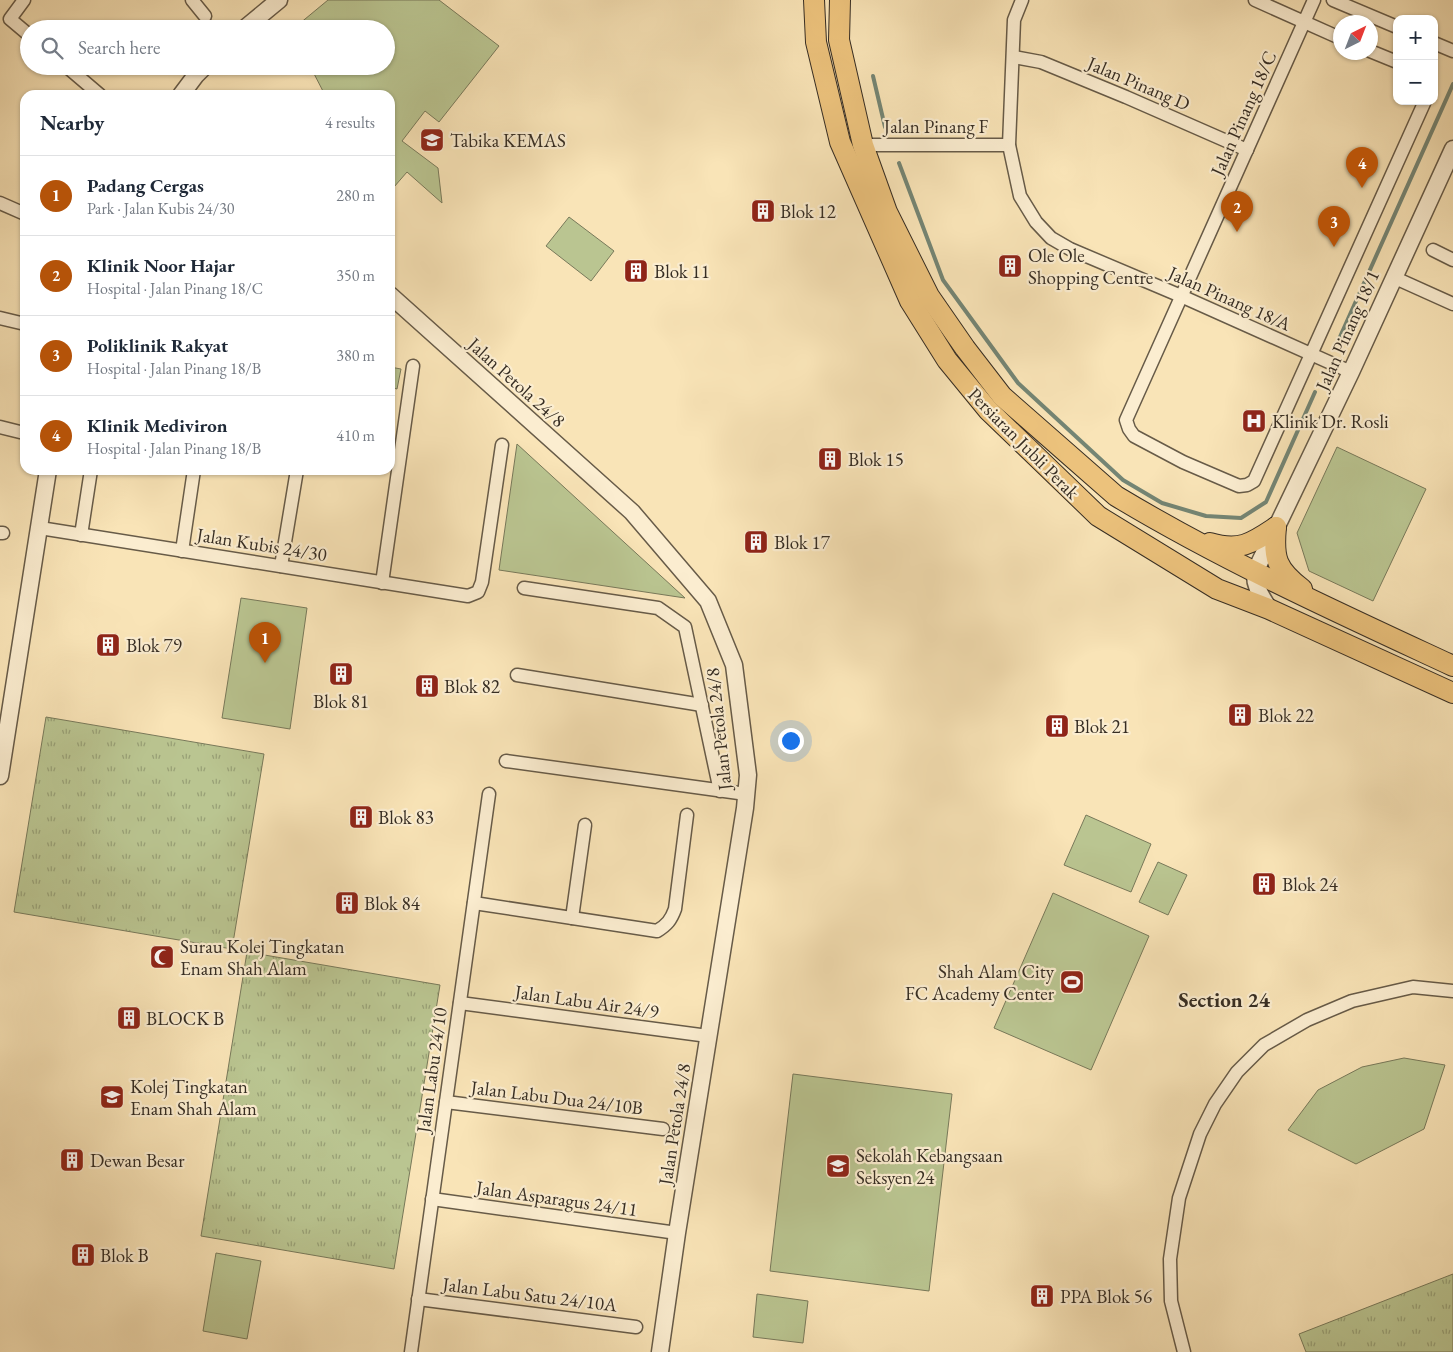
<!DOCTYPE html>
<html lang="en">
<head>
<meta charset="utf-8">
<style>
	:root { --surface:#fff; --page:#f2f2f3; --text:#1f2937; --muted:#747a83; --line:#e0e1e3; --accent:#b45309 }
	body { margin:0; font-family:"EB Garamond",serif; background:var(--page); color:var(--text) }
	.controls { position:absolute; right:15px; top:15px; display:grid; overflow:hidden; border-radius:10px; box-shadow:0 1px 4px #0004 }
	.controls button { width:45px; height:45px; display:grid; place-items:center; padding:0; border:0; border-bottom:1px solid var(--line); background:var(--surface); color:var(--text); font:25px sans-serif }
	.compass { position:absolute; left:1333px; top:15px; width:45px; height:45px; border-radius:50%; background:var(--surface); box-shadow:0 1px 4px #0004; rotate:42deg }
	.you { position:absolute; left:790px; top:740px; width:18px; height:18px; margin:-12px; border:4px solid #fff; border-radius:50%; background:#1a73e8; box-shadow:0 0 0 8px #1a73e833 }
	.badge { display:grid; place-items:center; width:32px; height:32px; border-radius:50%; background:var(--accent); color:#fff; font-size:16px; font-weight:700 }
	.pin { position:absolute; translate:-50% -41px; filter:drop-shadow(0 1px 2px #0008) }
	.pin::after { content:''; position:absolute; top:26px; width:18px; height:15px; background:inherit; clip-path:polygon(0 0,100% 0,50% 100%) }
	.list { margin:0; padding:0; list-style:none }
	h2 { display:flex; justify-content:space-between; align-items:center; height:65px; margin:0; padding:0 20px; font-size:21px }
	h2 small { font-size:16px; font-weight:400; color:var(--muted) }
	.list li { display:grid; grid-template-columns:32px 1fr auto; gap:15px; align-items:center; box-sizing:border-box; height:80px; padding:0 20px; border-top:1px solid var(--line) }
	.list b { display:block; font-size:19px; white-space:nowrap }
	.list p { margin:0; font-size:16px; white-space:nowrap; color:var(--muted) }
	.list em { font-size:16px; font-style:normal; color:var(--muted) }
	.icon { flex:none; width:28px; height:28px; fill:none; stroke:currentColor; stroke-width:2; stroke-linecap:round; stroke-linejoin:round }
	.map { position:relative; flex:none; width:1453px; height:1352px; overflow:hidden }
	.search { position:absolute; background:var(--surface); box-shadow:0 1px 4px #0004; left:20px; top:20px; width:375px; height:55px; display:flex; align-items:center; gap:12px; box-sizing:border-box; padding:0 18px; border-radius:28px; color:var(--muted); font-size:19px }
	.panel { position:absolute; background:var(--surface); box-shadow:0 1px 4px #0004; left:20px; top:90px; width:375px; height:385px; border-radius:15px }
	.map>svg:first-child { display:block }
	.grass { fill:url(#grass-tufts); stroke:#78795a }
	.park { fill:#bac591; stroke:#78795a }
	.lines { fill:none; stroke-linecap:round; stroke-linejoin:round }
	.stream { stroke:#748574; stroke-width:4 }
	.minor-casing { stroke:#675b48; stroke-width:15 }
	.tertiary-casing { stroke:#675b48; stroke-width:19 }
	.primary-casing { stroke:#362d23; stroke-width:22 }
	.minor { stroke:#fbedd0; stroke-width:12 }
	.tertiary { stroke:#fbedd0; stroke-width:16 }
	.primary { stroke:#ecc27c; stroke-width:20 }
	.labels { text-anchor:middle; stroke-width:4.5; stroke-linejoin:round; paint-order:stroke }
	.street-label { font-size:19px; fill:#362d23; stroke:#fbedd0 }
	.poi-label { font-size:19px; fill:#362d23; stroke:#fbedd0; text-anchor:start }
	.quarter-label { font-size:21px; font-weight:bold; fill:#362d23; stroke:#fbedd0 }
</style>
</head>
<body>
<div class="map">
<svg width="1453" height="1352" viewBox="0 0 1453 1352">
	<defs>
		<pattern id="grass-tufts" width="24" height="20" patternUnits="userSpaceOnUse" patternTransform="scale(1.25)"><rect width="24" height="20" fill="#bac591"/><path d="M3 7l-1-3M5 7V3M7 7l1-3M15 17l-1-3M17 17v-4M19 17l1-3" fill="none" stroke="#98a076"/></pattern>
	</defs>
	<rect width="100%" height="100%" fill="#f9e4b7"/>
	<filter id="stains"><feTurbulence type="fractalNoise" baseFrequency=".004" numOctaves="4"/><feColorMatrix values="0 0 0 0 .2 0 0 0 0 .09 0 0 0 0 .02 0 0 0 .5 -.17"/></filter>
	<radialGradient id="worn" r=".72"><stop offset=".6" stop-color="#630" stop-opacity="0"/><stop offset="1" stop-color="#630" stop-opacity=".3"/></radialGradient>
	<g class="grass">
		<polygon points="46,717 264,754 232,949 14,912"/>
		<polygon points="247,952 440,985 394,1269 201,1236"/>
		<polygon points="1453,1274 1453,1352 1306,1352 1299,1334"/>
	</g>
	<g class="park">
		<polygon points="328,0 439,0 499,46 439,122 425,111 402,141 438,168 442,203 407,172 394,187 390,184 390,95 325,95 310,66 386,66 386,29 293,29"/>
		<polygon points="569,217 614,251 591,281 546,246"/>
		<polygon points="390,367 401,369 397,389 390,387"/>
		<polygon points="517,444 685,598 499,570"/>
		<polygon points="1337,447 1426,489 1373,601 1309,571 1297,533"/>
		<polygon points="241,598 307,608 290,729 222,718"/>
		<polygon points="1086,815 1151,844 1131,892 1064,865"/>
		<polygon points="1158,862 1187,875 1168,915 1139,902"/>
		<polygon points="1053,893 1149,936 1091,1070 994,1028"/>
		<polygon points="1404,1058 1445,1065 1424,1129 1356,1164 1288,1130 1318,1090 1362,1067"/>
		<polygon points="793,1074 952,1094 929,1291 770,1271"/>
		<polygon points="216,1253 261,1261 247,1339 203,1331"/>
		<polygon points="757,1294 808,1301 803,1343 753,1337"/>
	</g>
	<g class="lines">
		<g class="stream">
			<polyline points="873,76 885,127"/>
			<polyline points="899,163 943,280 1018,383 1123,480 1162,503 1206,516 1241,518 1266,502 1315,392"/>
			<polyline points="1335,348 1453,84"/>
		</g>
		<defs>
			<g id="minor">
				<polyline points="24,0 10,19 29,35"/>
				<polyline points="192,0 205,16"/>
				<polyline points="1022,0 1014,20 1009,145 1020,196 1036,222 1051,238 1070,249 1181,296 1351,372"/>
				<polyline points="1255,0 1340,38"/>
				<polyline points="1314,0 1126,420 1129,429 1134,436 1183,462 1239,486 1247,485 1254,481 1425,101"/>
				<polyline points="1333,0 1397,27"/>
				<polyline points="1434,43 1453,51"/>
				<polyline points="1370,51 1397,62"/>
				<polyline points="1014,57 1041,62 1126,97 1247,150"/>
				<polyline points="66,66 100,95"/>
				<polyline points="863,145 1009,145"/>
				<polyline points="0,203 25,214"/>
				<polyline points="1433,250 1453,260"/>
				<polyline points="1393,277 1453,304"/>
				<polyline points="0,318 25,324"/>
				<polyline points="0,427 20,432"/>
				<polyline points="40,528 468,596 478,592 482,582 502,445"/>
				<polyline points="0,533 3,533"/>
				<polyline points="81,535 91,470"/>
				<polyline points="182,551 194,470"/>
				<polyline points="281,566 297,470"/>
				<polyline points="382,583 413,366"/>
				<polyline points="524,588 658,608 685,627 720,791"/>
				<polyline points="517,675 702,705"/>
				<polyline points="506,761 746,794"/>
				<path d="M 474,903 L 657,931 C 667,925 671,920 675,909 L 687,815"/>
				<polyline points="572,918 585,825"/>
				<polyline points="460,1003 708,1036"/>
				<polyline points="446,1102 663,1129"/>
				<polyline points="432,1199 677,1233"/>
				<polyline points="418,1299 636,1327"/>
				<polyline points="411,1352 489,794"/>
				<polyline points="1184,1352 1171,1301 1170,1259 1179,1198 1200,1134 1215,1104 1237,1072 1264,1045 1307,1020 1352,1001 1413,987 1453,991"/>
			</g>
			<g id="tertiary">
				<polyline points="244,29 279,0"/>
				<polyline points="181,95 196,75 205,66"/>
				<polyline points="390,295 632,512 708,601 734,665 748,775 745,808 677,1233 660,1352"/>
				<path d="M 1269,609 C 1262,597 1254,587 1255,572 L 1351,372 L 1453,149"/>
				<polyline points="0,776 48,470"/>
			</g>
			<g id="primary">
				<polyline points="814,0 816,42 840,142 910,301 947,360 988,410 1098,516 1217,589 1269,609 1453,693"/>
				<path d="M 840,0 L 839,40 L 863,145 L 887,212 L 929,296 L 965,348 L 1002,396 L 1116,496 C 1224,561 1339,613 1453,666"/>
				<path d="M 1276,527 C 1273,558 1276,569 1302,589"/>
				<path d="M 1210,543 C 1240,552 1252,543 1276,527"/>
			</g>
		</defs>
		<use href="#minor" class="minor-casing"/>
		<use href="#tertiary" class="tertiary-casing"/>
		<use href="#primary" class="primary-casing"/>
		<use href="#minor" class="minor"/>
		<use href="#tertiary" class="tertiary"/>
		<use href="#primary" class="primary"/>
	</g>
	<defs>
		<symbol id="school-square" viewBox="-11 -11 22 22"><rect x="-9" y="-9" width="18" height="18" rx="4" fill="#8f2418" stroke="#fbedd0"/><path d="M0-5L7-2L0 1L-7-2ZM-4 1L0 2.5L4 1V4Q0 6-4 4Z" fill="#fff"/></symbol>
		<symbol id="building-square" viewBox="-11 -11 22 22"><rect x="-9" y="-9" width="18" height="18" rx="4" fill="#8f2418" stroke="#fbedd0"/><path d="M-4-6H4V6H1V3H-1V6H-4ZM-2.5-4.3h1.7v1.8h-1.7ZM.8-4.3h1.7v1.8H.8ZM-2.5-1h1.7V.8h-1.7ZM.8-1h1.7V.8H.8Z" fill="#fff"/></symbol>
		<symbol id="hospital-square" viewBox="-11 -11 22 22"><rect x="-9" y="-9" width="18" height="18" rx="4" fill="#8f2418" stroke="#fbedd0"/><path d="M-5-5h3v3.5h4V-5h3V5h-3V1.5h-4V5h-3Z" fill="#fff"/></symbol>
		<symbol id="mosque-square" viewBox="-11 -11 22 22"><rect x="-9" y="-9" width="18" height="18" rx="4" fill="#8f2418" stroke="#fbedd0"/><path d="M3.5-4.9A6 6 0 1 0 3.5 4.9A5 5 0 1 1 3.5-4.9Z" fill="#fff"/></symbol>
		<symbol id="stadium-square" viewBox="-11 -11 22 22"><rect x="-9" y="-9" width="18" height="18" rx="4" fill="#8f2418" stroke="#fbedd0"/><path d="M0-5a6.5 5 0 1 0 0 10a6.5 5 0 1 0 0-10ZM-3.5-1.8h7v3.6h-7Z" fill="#fff"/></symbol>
	</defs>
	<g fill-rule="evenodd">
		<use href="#school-square" x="418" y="126" width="28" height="28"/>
		<use href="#building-square" x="749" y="197" width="28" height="28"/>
		<use href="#building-square" x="996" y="252" width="28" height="28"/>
		<use href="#building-square" x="622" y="257" width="28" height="28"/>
		<use href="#hospital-square" x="1240" y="407" width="28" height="28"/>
		<use href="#building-square" x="816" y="445" width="28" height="28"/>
		<use href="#building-square" x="742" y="528" width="28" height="28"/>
		<use href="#building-square" x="94" y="631" width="28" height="28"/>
		<use href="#building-square" x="327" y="660" width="28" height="28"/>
		<use href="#building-square" x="413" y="672" width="28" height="28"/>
		<use href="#building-square" x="1226" y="701" width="28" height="28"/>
		<use href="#building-square" x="1043" y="712" width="28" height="28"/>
		<use href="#building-square" x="347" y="803" width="28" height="28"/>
		<use href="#building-square" x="1250" y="870" width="28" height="28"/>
		<use href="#building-square" x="333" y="889" width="28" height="28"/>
		<use href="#mosque-square" x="148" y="943" width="28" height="28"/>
		<use href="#stadium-square" x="1058" y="968" width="28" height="28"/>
		<use href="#building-square" x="115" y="1004" width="28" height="28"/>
		<use href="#school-square" x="98" y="1083" width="28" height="28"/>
		<use href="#building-square" x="58" y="1146" width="28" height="28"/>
		<use href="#school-square" x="824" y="1152" width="28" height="28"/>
		<use href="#building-square" x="69" y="1241" width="28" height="28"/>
		<use href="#building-square" x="1028" y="1282" width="28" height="28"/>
	</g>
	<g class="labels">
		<g class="street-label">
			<text transform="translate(1139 83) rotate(23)" y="7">Jalan Pinang D</text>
			<text transform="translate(1243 113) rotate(-66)" y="7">Jalan Pinang 18/C</text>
			<text x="936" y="133">Jalan Pinang F</text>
			<text transform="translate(1230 298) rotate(24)" y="7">Jalan Pinang 18/A</text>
			<text transform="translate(1347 330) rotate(-66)" y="7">Jalan Pinang 18/1</text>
			<text transform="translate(517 382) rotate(42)" y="7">Jalan Petola 24/8</text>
			<text transform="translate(1024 443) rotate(45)" y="7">Persiaran Jubli Perak</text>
			<text transform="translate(262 544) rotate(9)" y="7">Jalan Kubis 24/30</text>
			<text transform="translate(718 729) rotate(-96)" y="7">Jalan Petola 24/8</text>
			<text transform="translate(587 1001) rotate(8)" y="7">Jalan Labu Air 24/9</text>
			<text transform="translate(431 1070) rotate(-82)" y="7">Jalan Labu 24/10</text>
			<text transform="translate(557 1097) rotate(7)" y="7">Jalan Labu Dua 24/10B</text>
			<text transform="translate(674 1124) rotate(-81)" y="7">Jalan Petola 24/8</text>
			<text transform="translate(557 1198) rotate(8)" y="7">Jalan Asparagus 24/11</text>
			<text transform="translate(530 1294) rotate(7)" y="7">Jalan Labu Satu 24/10A</text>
		</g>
		<g class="poi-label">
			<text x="450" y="147">Tabika KEMAS</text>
			<text x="780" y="218">Blok 12</text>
			<text x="1028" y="262">Ole Ole<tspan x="1028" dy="22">Shopping Centre</tspan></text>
			<text x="654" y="278">Blok 11</text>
			<text x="1272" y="428">Klinik Dr. Rosli</text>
			<text x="848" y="466">Blok 15</text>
			<text x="774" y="549">Blok 17</text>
			<text x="126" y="652">Blok 79</text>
			<text x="444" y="693">Blok 82</text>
			<text x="341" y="708" text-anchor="middle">Blok 81</text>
			<text x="1258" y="722">Blok 22</text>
			<text x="1074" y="733">Blok 21</text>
			<text x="378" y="824">Blok 83</text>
			<text x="1282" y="891">Blok 24</text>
			<text x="364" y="910">Blok 84</text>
			<text x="180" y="953">Surau Kolej Tingkatan<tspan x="180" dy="22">Enam Shah Alam</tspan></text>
			<text x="1054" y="978" text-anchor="end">Shah Alam City<tspan x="1054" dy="22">FC Academy Center</tspan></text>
			<text x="146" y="1025">BLOCK B</text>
			<text x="130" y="1093">Kolej Tingkatan<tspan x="130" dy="22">Enam Shah Alam</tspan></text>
			<text x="856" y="1162">Sekolah Kebangsaan<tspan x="856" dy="22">Seksyen 24</tspan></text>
			<text x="90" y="1167">Dewan Besar</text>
			<text x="100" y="1262">Blok B</text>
			<text x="1060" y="1303">PPA Blok 56</text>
		</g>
		<g class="quarter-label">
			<text x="1224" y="1007">Section 24</text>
		</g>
	</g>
	<rect width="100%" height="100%" filter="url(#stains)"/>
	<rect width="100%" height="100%" fill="url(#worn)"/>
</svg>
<div class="controls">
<button>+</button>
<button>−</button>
</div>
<svg class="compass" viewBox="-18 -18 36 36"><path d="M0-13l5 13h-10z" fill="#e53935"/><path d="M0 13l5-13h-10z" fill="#747a83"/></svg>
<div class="you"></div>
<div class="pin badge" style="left:265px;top:663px">1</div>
<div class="pin badge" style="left:1237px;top:232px">2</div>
<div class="pin badge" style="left:1334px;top:247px">3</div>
<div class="pin badge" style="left:1362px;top:188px">4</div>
<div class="search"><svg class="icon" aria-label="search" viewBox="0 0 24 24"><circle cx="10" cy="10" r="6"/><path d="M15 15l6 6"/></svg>Search here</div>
<section class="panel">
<h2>Nearby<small>4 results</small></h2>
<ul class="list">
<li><span class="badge">1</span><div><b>Padang Cergas</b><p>Park · Jalan Kubis 24/30</p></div><em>280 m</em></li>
<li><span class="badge">2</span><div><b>Klinik Noor Hajar</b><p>Hospital · Jalan Pinang 18/C</p></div><em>350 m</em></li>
<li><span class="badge">3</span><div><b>Poliklinik Rakyat</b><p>Hospital · Jalan Pinang 18/B</p></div><em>380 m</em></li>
<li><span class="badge">4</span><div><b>Klinik Mediviron</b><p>Hospital · Jalan Pinang 18/B</p></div><em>410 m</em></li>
</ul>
</section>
</div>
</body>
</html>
